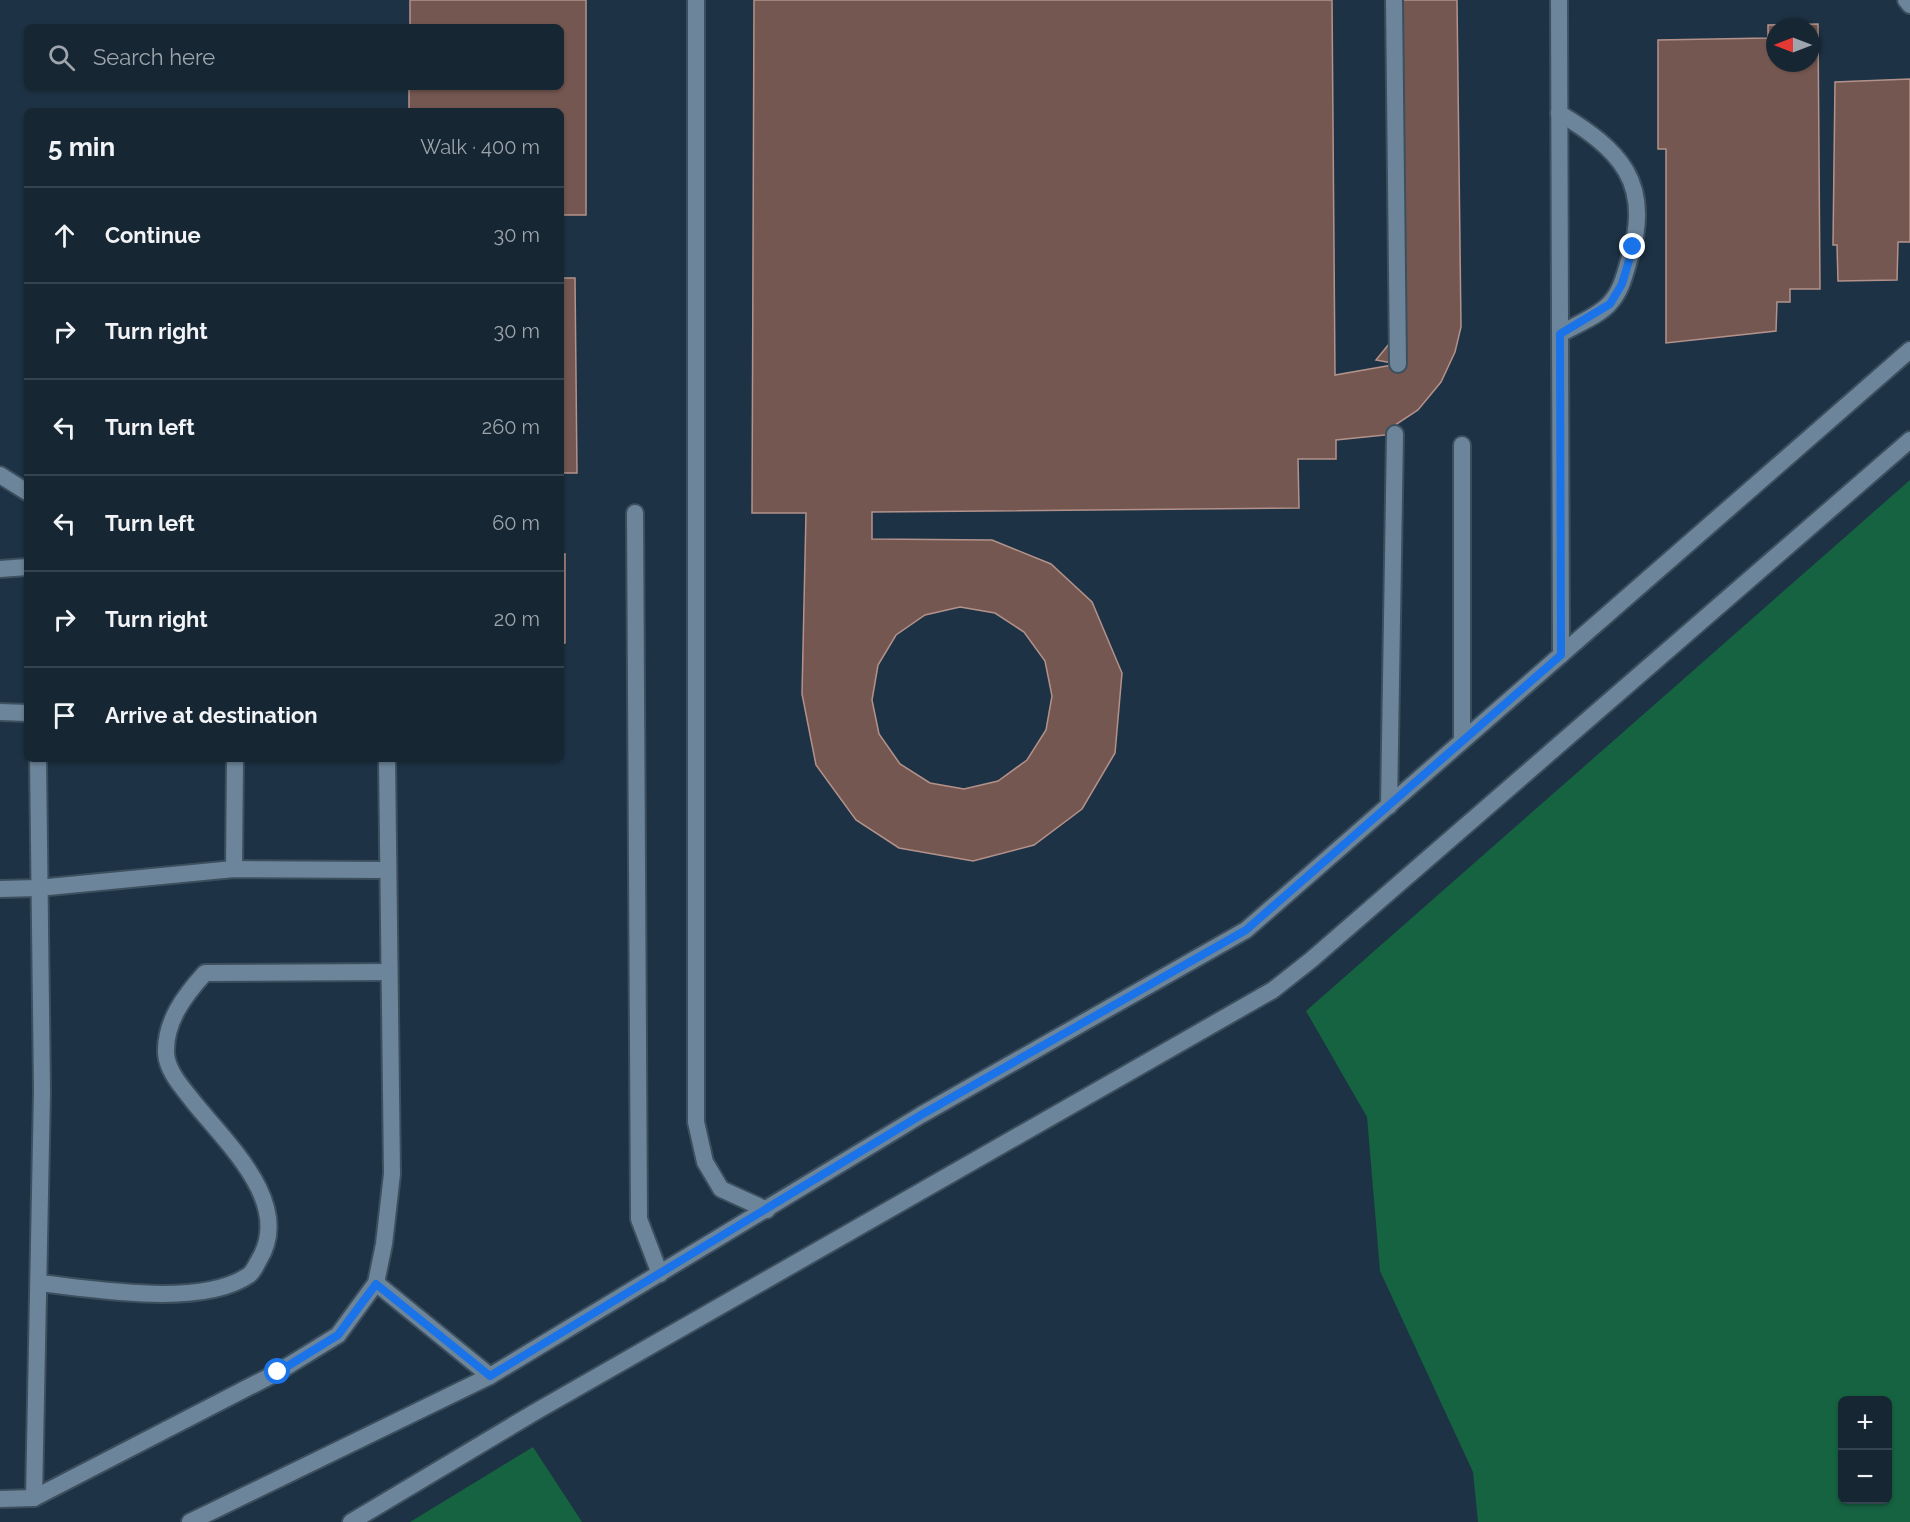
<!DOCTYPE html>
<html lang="en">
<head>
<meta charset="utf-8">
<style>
	:root { --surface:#162633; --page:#1f2e3b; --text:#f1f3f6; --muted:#9ea5ac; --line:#35434e }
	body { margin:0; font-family:Raleway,sans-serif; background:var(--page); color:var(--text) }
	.controls { position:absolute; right:18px; bottom:18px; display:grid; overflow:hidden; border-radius:9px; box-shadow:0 2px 4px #0004 }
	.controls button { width:54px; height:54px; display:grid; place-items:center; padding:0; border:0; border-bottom:2px solid var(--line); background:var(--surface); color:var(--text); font:30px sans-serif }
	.compass { position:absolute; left:1766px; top:18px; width:54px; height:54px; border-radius:50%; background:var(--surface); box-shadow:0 2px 4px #0004; rotate:270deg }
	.stop { position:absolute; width:18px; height:18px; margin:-14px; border:4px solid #1a73e8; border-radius:50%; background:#fff }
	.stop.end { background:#1a73e8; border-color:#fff; box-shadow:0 2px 6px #0008 }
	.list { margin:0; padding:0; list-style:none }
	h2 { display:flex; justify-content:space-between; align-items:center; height:78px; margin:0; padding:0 24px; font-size:26px }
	h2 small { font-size:20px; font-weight:400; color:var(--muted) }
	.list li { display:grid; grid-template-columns:39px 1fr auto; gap:18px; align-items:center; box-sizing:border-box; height:96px; padding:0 24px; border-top:2px solid var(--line) }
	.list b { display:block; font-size:22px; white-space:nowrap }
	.list em { font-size:20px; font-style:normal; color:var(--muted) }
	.icon { flex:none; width:33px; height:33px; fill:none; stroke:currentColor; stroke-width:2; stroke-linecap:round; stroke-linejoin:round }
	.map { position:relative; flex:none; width:1910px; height:1522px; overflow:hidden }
	.search { position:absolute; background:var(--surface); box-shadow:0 2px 4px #0004; left:24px; top:24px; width:540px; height:66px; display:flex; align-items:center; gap:15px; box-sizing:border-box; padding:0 21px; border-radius:9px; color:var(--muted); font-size:22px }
	.panel { position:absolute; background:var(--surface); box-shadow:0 2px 4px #0004; left:24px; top:108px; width:540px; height:654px; border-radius:9px }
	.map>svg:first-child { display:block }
	.green { fill:#166341; fill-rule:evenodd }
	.building { fill:#755751; stroke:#b3928b; stroke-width:1.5; fill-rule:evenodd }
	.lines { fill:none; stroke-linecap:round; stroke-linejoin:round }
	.service-casing { stroke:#3c4f5e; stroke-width:20 }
	.service { stroke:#6d859a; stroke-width:16 }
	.route { stroke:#1a73e8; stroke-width:8 }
</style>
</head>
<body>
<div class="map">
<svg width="1910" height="1522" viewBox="0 0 1910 1522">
	<rect width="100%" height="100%" fill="#1d3244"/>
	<g class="green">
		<path d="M 1910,480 L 1910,1522 L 1478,1522 L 1473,1472 L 1380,1271 L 1367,1117 L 1306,1011 ZM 1842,1400 L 1888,1400 L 1888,1500 L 1842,1500 Z"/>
		<polygon points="533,1447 582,1522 410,1522"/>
	</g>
	<g class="building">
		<polygon points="410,0 586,0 586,215 561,215 561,111 409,111 409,87 561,87 561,27 410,27"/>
		<path d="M 754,0 L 1332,0 L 1335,375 L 1398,364 L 1376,360 L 1389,344 L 1398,326 L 1395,0 L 1457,0 L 1461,327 L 1455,352 L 1441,382 L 1418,410 L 1389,429 L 1395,434 L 1336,440 L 1336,459 L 1298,459 L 1299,508 L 872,512 L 872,539 L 992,540 L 1051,564 L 1092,602 L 1122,673 L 1115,753 L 1082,809 L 1034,845 L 973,861 L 899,848 L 856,820 L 816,765 L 802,694 L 806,513 L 752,513 ZM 960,607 L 995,613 L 1024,632 L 1045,661 L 1052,696 L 1046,730 L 1027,760 L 998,781 L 964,789 L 930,783 L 900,764 L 879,734 L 872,700 L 878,665 L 896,635 L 925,615 Z"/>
		<path d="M 1818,24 L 1820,289 L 1790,289 L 1790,302 L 1777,302 L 1776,331 L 1666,343 L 1666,149 L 1658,149 L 1658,40 L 1768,38 L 1768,25 ZM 1775,27 L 1811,27 L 1811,63 L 1775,63 Z"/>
		<polygon points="1910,79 1910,242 1898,242 1897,280 1838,281 1837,245 1833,245 1835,82"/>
		<polygon points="561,278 575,278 577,473 561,473"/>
		<polygon points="561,554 565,554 565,643 561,644"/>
	</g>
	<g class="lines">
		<defs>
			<g id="service">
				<polyline points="696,0 696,1122 705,1162 721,1189 767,1210"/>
				<polyline points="1394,0 1398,364"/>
				<polyline points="1559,0 1561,655"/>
				<polyline points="1906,0 1910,5"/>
				<path d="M 1559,113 C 1619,149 1653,182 1630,257 C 1625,273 1622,290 1610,303 C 1599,316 1575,325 1560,334"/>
				<polyline points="1462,445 1462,741"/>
				<polyline points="0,475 27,492"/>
				<polyline points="635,513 639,1219 660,1274"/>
				<polyline points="0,569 27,567"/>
				<polyline points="0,712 27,713"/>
				<polyline points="1389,806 1395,434"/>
				<polyline points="234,869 235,759"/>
				<polyline points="0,889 38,888 234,869 388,870"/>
				<path d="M 39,1283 C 94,1289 202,1308 249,1275 C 254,1271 256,1265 259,1260 C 294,1203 225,1142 192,1100 C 182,1087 167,1071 166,1053 C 165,1021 185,995 205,973 L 389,972"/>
				<polyline points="376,1283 490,1376"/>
				<polyline points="34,1498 42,1091 38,759"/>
				<polyline points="0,1499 34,1498 278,1372 338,1335 376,1283 384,1244 392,1174 387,759"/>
				<polyline points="190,1522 490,1376 921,1115 1246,930 1910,350"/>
				<polyline points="351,1522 535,1412 1273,990 1311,960 1910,440"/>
			</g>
		</defs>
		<use href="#service" class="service-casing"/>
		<use href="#service" class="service"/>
	</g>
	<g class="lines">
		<polyline class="route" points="278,1372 338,1335 376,1284 490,1376 921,1115 1246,930 1561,655 1560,334 1610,304 1622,284 1633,247"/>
	</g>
</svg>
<div class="controls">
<button>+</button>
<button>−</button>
</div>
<svg class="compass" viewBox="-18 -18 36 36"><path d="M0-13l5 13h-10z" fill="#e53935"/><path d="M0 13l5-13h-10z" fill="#9ea5ac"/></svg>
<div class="stop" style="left:278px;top:1372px"></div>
<div class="stop end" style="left:1633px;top:247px"></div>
<div class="search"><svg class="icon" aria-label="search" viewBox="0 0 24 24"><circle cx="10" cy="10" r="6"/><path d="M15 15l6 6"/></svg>Search here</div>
<section class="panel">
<h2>5 min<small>Walk · 400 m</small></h2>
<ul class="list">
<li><svg class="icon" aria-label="ahead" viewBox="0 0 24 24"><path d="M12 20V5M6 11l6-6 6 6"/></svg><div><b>Continue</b></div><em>30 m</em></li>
<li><svg class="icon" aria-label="right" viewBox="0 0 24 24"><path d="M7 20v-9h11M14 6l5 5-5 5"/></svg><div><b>Turn right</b></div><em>30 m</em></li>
<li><svg class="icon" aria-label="left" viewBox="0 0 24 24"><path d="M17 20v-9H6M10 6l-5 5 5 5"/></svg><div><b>Turn left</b></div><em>260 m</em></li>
<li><svg class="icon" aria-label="left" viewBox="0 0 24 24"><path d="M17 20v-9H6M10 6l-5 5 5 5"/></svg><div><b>Turn left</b></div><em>60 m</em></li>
<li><svg class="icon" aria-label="right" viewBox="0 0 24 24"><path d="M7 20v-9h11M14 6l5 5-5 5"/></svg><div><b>Turn right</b></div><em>20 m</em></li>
<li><svg class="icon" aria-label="arrive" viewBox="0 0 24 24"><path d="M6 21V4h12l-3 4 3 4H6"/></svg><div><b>Arrive at destination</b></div></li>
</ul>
</section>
</div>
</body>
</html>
